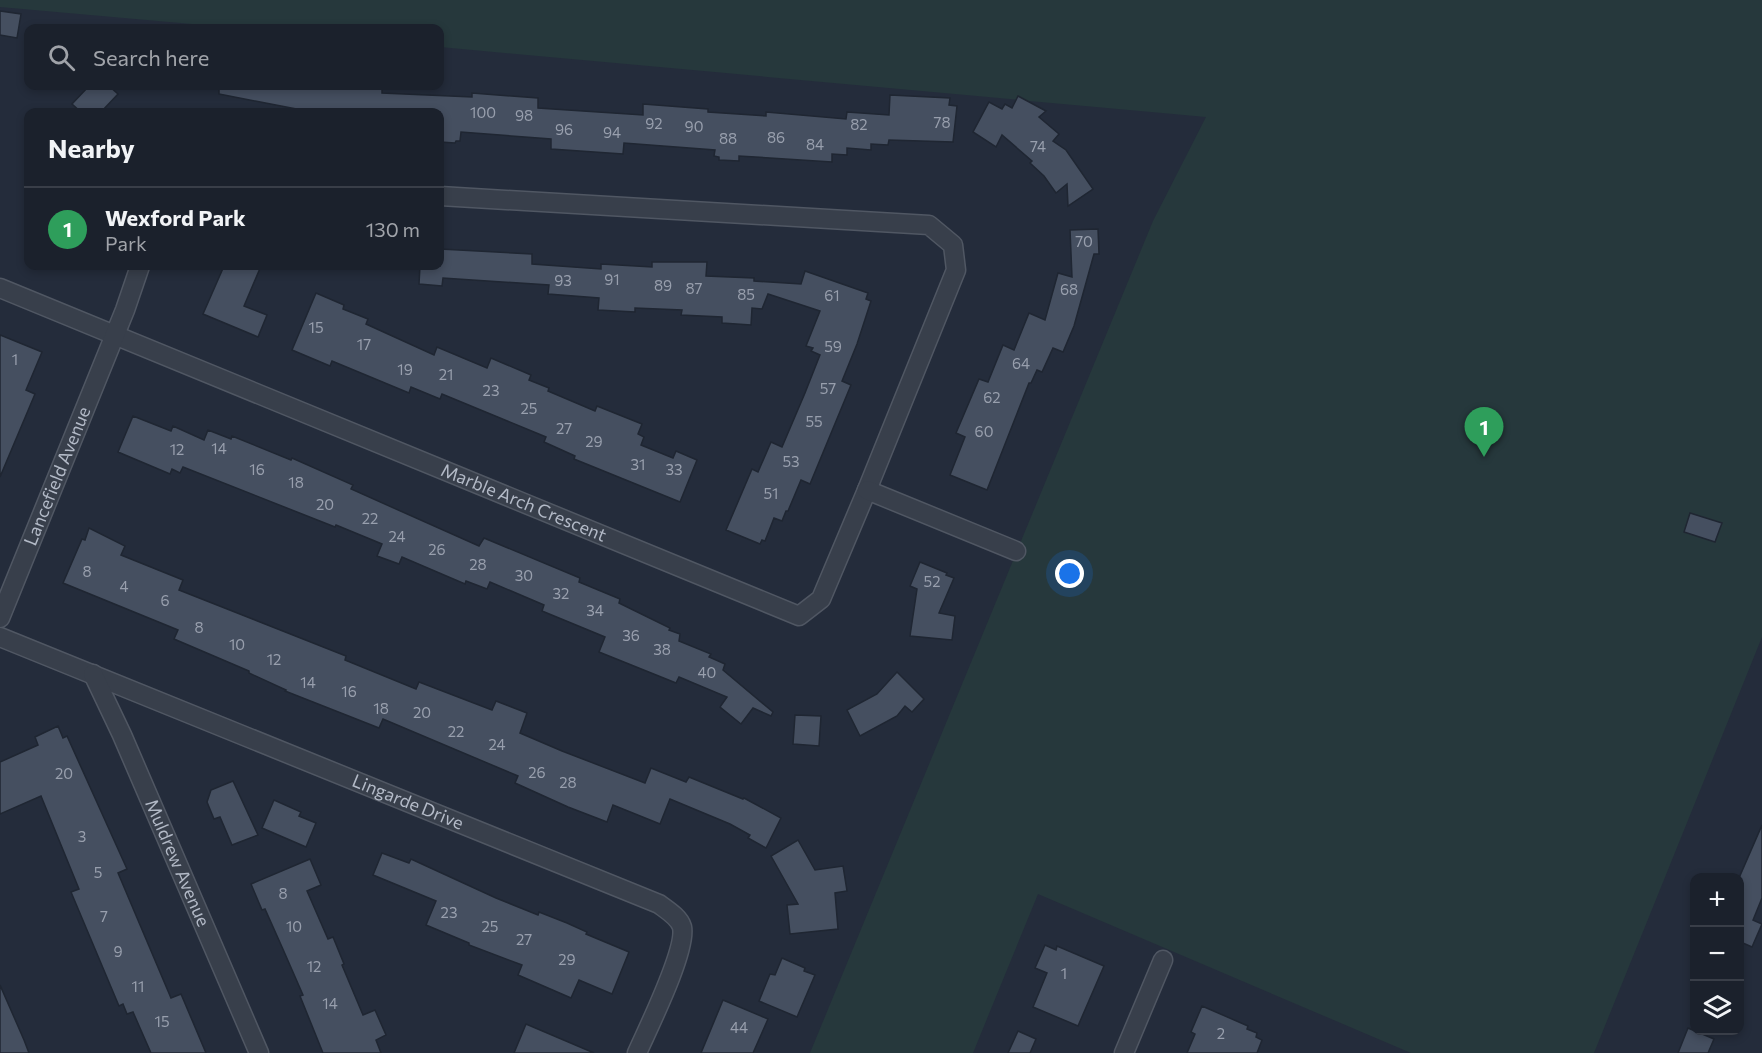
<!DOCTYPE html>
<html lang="en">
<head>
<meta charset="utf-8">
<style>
	:root { --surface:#1b212c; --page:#242934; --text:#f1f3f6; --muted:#a0a3a9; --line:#393e48; --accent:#bca0f2 }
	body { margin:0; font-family:Commissioner,sans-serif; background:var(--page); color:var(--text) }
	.controls { position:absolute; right:18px; bottom:18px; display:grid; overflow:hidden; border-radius:12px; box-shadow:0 3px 9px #0003 }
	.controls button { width:54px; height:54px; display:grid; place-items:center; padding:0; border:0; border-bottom:2px solid var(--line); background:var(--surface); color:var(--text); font:30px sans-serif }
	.you { position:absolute; left:1070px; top:574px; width:21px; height:21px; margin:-15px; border:4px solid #fff; border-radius:50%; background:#1a73e8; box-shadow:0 0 0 9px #1a73e833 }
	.badge { display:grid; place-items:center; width:39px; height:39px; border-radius:50%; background:var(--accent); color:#fff; font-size:20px; font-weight:700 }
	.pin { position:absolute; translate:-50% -50px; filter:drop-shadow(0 2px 3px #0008) }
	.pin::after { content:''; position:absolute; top:32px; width:21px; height:18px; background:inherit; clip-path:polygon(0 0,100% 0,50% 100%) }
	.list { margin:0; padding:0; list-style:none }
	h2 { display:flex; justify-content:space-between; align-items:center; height:78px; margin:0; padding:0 24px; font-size:26px }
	h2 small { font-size:20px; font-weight:400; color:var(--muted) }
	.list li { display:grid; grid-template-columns:39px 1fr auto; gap:18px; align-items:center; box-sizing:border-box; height:84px; padding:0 24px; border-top:2px solid var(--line) }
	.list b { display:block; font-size:22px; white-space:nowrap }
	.list p { margin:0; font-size:20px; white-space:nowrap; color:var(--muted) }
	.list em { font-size:20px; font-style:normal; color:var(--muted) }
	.icon { flex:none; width:33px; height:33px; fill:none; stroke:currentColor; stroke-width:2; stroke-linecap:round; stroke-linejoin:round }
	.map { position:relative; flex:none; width:1762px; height:1053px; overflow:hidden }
	.search { position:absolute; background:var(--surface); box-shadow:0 3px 9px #0003; left:24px; top:24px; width:420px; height:66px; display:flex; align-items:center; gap:15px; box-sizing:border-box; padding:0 21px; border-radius:12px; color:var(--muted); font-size:22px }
	.panel { position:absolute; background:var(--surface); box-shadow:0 3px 9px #0003; left:24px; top:108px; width:420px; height:162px; border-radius:12px }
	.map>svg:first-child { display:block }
	.green { fill:#26383c }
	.building { fill:#454f60; stroke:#1f2632; stroke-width:1.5 }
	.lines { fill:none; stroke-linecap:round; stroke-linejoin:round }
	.street-casing { stroke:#505763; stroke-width:21 }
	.street { stroke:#383f4b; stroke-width:18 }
	.labels { text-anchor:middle; stroke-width:4.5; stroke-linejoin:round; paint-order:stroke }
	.number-label { font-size:15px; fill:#989fad }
	.street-label { font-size:18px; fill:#b3bac7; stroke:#1d2430 }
</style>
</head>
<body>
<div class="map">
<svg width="1762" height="1053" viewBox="0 0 1762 1053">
	<rect width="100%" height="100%" fill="#242c3b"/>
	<polygon class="green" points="0,0 1762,0 1762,637 1594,1053 1411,1053 1038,894 973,1053 810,1053 1153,221 1206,117 440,47 440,28 237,28 0,7"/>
	<g class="building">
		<polygon points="0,11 21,14 17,38 0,35"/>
		<polygon points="89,86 109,86 118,94 101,112 81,112 72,104"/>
		<polygon points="219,86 368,86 382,87 382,93 472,97 472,93 538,98 538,108 643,115 643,104 708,109 708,112 766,116 766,112 846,119 847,112 889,115 890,95 950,98 949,105 957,106 953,142 889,140 888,145 871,144 871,150 847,148 847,155 832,154 832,162 739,156 739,161 719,160 719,157 714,156 715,150 624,143 623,154 551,149 551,139 461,132 460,141 456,141 455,143 440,142 440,112 312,112 219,94"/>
		<polygon points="1018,96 1046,111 1039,117 1059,134 1053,141 1066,150 1093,189 1068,206 1067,184 1056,193 1044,176 1030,163 1032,161 1002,135 996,147 973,132 989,102 1002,109 1005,104 1012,108"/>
		<polygon points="1098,229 1099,254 1094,254 1074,326 1063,352 1053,348 1042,372 1037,370 1031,383 1029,383 987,490 950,475 965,437 956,433 979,379 988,382 1003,345 1014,350 1029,313 1045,320 1058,273 1072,277 1070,230"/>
		<polygon points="440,249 532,254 532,264 601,269 601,264 652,267 652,262 707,262 706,276 754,278 754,281 801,284 805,271 868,293 866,299 871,301 857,344 842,381 851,385 810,484 801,480 788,511 786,511 782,521 774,518 765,541 762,540 760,544 726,530 752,469 758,472 771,442 782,447 805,393 820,355 811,351 813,348 806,346 820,311 768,294 762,309 752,308 751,325 722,323 722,317 681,315 682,310 635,308 635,312 598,310 599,298 548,294 549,285 443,278 442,286 419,284 420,266 440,266"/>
		<polygon points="224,266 261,266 244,306 267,315 258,337 203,314"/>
		<polygon points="316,293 344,305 343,309 368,319 366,324 434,355 437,347 487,368 491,358 531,375 529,380 549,388 548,391 595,411 597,406 642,424 638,434 644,437 641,445 673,458 676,451 697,460 680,502 574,459 575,456 544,442 546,437 442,394 440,399 411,387 409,393 332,361 330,366 292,350"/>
		<polygon points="0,335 42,352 26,390 35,394 0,477"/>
		<polygon points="133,416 171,431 173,426 204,440 208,430 231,439 232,436 291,460 292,458 353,485 351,489 479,546 484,538 580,578 579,582 620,599 619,603 670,628 669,630 680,634 679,641 711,654 709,657 725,664 723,670 773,712 771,716 753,708 741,724 720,707 727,697 679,677 676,683 599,652 605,637 542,611 544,605 490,582 487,589 466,581 465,584 402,557 399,564 377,556 382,544 336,525 335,527 183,467 180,473 172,469 170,474 118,452"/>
		<polygon points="1690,513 1722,523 1715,542 1684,532"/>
		<polygon points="89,528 125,546 121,555 183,580 179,590 346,656 345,660 416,689 419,682 492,710 496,701 527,713 520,733 562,751 645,783 651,768 686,782 689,777 743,799 744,798 781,818 766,848 748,838 750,835 730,824 670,799 660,824 613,805 607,822 568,807 515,783 518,776 383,719 379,728 285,691 286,690 249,673 249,671 174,639 178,630 63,583 82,539 85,540"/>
		<polygon points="920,562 947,573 946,575 954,578 939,613 955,616 952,640 910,636 917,589 910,586"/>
		<polygon points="897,672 924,699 912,712 905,706 897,716 860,736 847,710 877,694"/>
		<polygon points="795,715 821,716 819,746 793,744"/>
		<polygon points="58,726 63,738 67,736 127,869 118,873 171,998 181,994 206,1053 151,1053 133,1012 127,1014 123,1004 119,1006 71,892 79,889 41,796 0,814 0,762 38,745 35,737"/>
		<polygon points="233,781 258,835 232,845 220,817 214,819 207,802 211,790"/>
		<polygon points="274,800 301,812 299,816 316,823 306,847 262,828"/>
		<polygon points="1762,825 1762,898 1753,920 1762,924 1752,947 1743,943 1740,951 1739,878"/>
		<polygon points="798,840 815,870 843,866 847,891 835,893 838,929 790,934 787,905 798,904 771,856"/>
		<polygon points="382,853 409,863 411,859 496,898 538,915 539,912 567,923 587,932 586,934 629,952 612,994 579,980 571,998 518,975 522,965 469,945 469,943 426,925 436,901 373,875"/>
		<polygon points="310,859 321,885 307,891 328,939 333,937 344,964 342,965 363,1015 375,1010 386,1035 376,1040 381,1053 323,1053 300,996 303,995 282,947 265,909 262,910 251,884"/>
		<polygon points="1045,945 1056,950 1057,946 1104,966 1078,1026 1033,1007 1047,973 1035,968"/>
		<polygon points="782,958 805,968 804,971 815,975 797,1017 759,1001 770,974 775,975"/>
		<polygon points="0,985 24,1040 29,1053 0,1053"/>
		<polygon points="723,1000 768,1019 753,1053 701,1053"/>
		<polygon points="1202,1006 1248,1026 1247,1029 1257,1033 1256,1037 1262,1040 1257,1053 1187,1053 1195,1034 1191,1032"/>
		<polygon points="526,1024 594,1053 514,1053"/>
		<polygon points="1688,1028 1714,1039 1708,1053 1678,1053"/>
		<polygon points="1018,1031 1036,1039 1030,1053 1008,1053"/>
	</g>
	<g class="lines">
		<defs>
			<g id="street">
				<path id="s1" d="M 0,288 L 799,616 L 821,599 L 867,490 L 956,270 L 953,245 L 929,225 L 440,196"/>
				<polyline points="867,490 1016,551"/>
				<path id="s2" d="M 0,618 L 125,310 L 140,266"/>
				<path id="s3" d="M 0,637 L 659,904 C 667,910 679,917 682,927 C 687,950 648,1028 637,1053"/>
				<path id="s4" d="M 93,674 L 122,735 L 259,1053"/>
				<polyline points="1124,1053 1163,960"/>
			</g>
		</defs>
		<use href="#street" class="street-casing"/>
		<use href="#street" class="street"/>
	</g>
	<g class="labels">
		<g class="number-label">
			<text x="483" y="118">100</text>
			<text x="524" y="121">98</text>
			<text x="942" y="128">78</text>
			<text x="654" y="129">92</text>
			<text x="859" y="130">82</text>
			<text x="694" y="132">90</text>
			<text x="564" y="135">96</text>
			<text x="612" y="138">94</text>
			<text x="776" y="143">86</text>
			<text x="728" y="144">88</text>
			<text x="815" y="150">84</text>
			<text x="1038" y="152">74</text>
			<text x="1084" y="247">70</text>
			<text x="612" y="285">91</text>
			<text x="563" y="286">93</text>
			<text x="663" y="291">89</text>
			<text x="694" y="294">87</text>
			<text x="1069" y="295">68</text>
			<text x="746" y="300">85</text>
			<text x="832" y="301">61</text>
			<text x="316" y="333">15</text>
			<text x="364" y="350">17</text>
			<text x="833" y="352">59</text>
			<text x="15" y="365">1</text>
			<text x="1021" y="369">64</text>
			<text x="405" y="375">19</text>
			<text x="446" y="380">21</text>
			<text x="828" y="394">57</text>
			<text x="491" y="396">23</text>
			<text x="992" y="403">62</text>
			<text x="529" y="414">25</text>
			<text x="814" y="427">55</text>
			<text x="564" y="434">27</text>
			<text x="984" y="437">60</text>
			<text x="594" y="447">29</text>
			<text x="219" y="454">14</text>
			<text x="177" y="455">12</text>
			<text x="791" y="467">53</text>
			<text x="638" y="470">31</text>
			<text x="257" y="475">16</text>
			<text x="674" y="475">33</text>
			<text x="296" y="488">18</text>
			<text x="771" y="499">51</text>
			<text x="325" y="510">20</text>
			<text x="370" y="524">22</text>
			<text x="397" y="542">24</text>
			<text x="437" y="555">26</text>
			<text x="478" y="570">28</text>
			<text x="87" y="577">8</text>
			<text x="524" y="581">30</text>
			<text x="932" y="587">52</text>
			<text x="124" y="592">4</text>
			<text x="561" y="599">32</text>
			<text x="165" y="606">6</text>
			<text x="595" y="616">34</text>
			<text x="199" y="633">8</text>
			<text x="631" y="641">36</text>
			<text x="237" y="650">10</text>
			<text x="662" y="655">38</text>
			<text x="274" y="665">12</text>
			<text x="707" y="678">40</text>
			<text x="308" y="688">14</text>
			<text x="349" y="697">16</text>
			<text x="381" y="714">18</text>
			<text x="422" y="718">20</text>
			<text x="456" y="737">22</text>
			<text x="497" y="750">24</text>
			<text x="537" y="778">26</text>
			<text x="64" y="779">20</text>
			<text x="568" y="788">28</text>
			<text x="82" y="842">3</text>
			<text x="98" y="878">5</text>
			<text x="283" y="899">8</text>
			<text x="449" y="918">23</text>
			<text x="104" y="922">7</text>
			<text x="294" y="932">10</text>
			<text x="490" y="932">25</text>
			<text x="524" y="945">27</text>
			<text x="118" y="957">9</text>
			<text x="567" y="965">29</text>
			<text x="314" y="972">12</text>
			<text x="1064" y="979">1</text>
			<text x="138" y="992">11</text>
			<text x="330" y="1009">14</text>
			<text x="162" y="1027">15</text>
			<text x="739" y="1033">44</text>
			<text x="1221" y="1039">2</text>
		</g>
		<g class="street-label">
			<text dy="6" stroke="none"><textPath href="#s2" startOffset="153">Lancefield Avenue</textPath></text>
			<text dy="6" stroke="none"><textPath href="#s1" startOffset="566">Marble Arch Crescent</textPath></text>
			<text dy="6" stroke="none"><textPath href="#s3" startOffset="440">Lingarde Drive</textPath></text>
			<text dy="6" stroke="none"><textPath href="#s4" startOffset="207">Muldrew Avenue</textPath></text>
		</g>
	</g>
</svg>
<div class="controls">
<button>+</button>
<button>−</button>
<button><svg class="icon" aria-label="layers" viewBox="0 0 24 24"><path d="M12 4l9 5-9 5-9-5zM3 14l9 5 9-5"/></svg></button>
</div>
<div class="you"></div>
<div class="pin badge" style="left:1484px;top:457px;background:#2e9e5b">1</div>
<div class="search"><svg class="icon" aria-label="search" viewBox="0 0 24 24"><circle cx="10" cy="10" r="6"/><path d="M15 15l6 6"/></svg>Search here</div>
<section class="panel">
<h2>Nearby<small></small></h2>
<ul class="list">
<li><span class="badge" style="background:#2e9e5b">1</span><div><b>Wexford Park</b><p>Park</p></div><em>130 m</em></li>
</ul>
</section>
</div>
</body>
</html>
